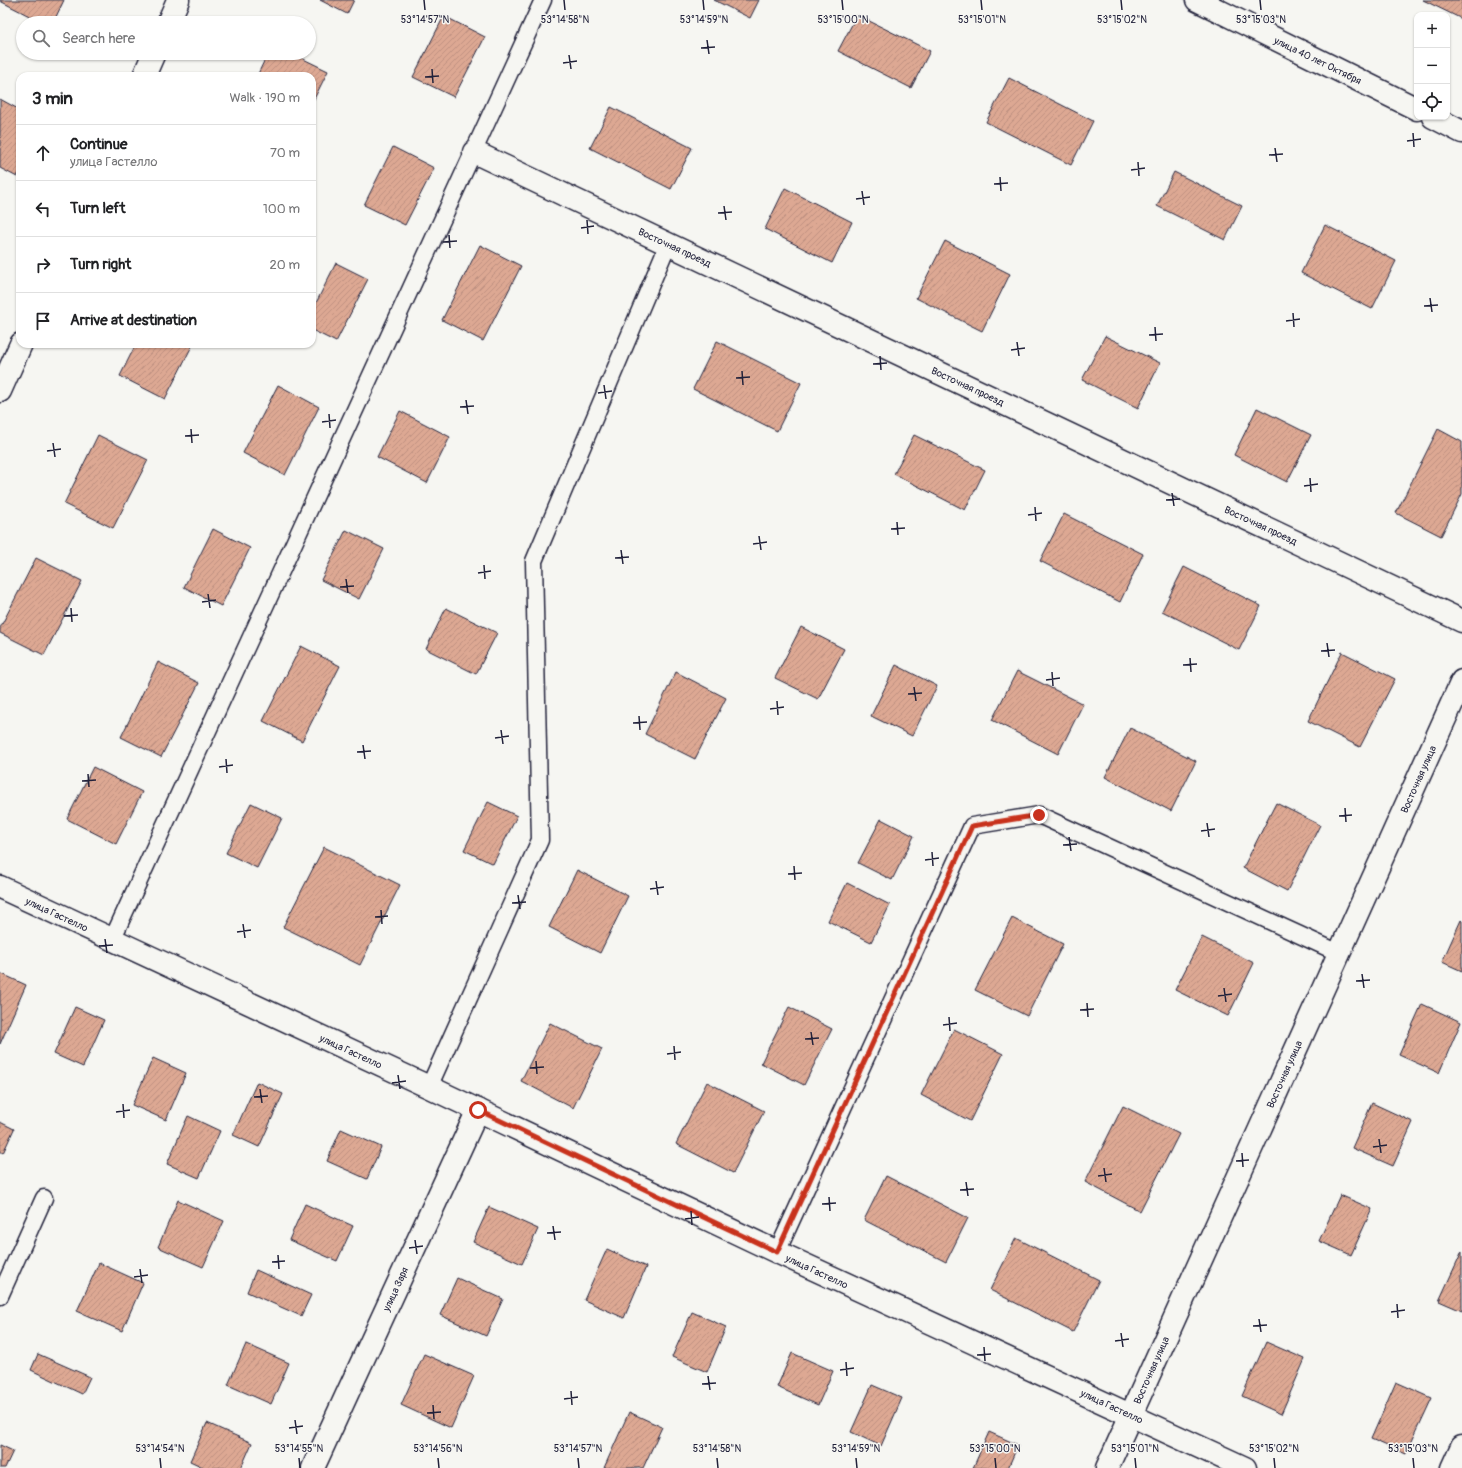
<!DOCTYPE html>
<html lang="en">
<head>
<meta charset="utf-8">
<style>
	:root { --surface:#fff; --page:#f6f6f6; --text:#202124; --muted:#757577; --line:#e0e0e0 }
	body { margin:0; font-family:Pangolin,sans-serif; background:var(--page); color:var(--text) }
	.controls { position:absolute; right:12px; top:12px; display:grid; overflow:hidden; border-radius:8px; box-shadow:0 1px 3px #0004 }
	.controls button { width:36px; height:36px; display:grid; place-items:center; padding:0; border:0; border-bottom:1px solid var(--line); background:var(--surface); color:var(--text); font:20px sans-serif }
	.stop { position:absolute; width:12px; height:12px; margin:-9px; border:3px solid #c8321e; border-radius:50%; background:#fff }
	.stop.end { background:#c8321e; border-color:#fff; box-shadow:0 1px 4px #0008 }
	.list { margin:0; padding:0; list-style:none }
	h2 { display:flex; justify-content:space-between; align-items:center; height:52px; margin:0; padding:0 16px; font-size:17px }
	h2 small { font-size:13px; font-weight:400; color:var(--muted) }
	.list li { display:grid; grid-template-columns:26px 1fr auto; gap:12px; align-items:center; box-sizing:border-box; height:56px; padding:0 16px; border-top:1px solid var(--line) }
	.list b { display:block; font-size:15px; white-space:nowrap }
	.list p { margin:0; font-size:13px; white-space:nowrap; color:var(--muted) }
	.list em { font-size:13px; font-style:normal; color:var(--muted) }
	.icon { flex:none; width:22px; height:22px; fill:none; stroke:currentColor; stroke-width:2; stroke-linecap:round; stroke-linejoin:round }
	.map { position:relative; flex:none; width:1462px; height:1468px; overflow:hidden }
	.search { position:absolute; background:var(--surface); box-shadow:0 1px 3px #0004; left:16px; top:16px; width:300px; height:44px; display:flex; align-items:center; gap:10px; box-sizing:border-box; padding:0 14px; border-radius:22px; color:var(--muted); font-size:15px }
	.panel { position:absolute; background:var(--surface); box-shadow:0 1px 3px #0004; left:16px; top:72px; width:300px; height:276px; border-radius:12px }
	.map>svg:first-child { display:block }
	.building { fill:url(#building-hatch); stroke:#22223b }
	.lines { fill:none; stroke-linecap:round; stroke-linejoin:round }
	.lane-casing { stroke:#22223b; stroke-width:19 }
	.street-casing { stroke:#22223b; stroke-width:25 }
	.lane { stroke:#f6f6f2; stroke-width:16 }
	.street { stroke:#f6f6f2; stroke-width:22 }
	.route { stroke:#c8321e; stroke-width:5 }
	.ticks { fill:none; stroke:#22223b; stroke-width:1.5 }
	.labels { text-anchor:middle; stroke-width:3; stroke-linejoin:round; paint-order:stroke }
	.street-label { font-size:10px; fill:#22223b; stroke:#f6f6f2 }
	.ticks-label { font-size:10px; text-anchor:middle; fill:#22223b; stroke:#f6f6f2; stroke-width:3; stroke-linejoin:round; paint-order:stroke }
</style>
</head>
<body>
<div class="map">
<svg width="1462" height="1468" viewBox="0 0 1462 1468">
	<defs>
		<pattern id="building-hatch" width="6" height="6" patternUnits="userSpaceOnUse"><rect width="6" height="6" fill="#dda893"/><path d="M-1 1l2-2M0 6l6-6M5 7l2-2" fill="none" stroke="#bd9080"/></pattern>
	</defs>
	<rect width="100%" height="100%" fill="#f6f6f2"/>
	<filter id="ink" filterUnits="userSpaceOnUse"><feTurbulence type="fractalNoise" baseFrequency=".025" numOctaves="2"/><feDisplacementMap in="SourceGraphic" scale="8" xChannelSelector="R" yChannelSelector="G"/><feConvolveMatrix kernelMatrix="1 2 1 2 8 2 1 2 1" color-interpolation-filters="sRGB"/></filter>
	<g filter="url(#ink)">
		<g class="building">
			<polygon points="0,0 64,0 53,23 43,23 0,1"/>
			<polygon points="320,0 354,0 347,14"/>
			<polygon points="714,0 759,0 750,18"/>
			<polygon points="1423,0 1462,0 1462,19"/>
			<polygon points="857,15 930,51 911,88 838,51"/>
			<polygon points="444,16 485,37 454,97 413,77"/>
			<polygon points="268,53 291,53 328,71 312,103 312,76 257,76"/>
			<polygon points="1009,78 1093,121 1071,165 986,122"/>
			<polygon points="0,99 20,110 20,171 17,177 0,168"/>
			<polygon points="611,107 692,148 671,189 590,148"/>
			<polygon points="393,147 434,168 405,225 364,205"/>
			<polygon points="1174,172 1242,206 1225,240 1157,206"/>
			<polygon points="785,188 852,222 832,263 765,229"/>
			<polygon points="1325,225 1396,261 1372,309 1301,273"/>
			<polygon points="945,241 1010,274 982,331 916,298"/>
			<polygon points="480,245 521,266 483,341 442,320"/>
			<polygon points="336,263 368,279 336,342 312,330 312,311"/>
			<polygon points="1105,336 1160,363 1138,408 1082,380"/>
			<polygon points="717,341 801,383 777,431 693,389"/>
			<polygon points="136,344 193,344 165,399 120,376"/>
			<polygon points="278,385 319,407 285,475 243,453"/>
			<polygon points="1257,408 1311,435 1287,482 1234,455"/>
			<polygon points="400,411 450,437 427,483 377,457"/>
			<polygon points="1438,429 1462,442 1462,494 1441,536 1396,513"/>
			<polygon points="98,435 148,460 113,528 64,504"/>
			<polygon points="914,435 985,470 965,510 894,474"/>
			<polygon points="1064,514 1143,554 1120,602 1040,561"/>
			<polygon points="213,529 250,548 221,606 184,587"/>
			<polygon points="346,530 384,549 359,599 321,580"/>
			<polygon points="36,558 82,581 44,655 0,633 0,628"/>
			<polygon points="1184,567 1261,606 1239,650 1162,611"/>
			<polygon points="446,608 497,633 476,674 426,649"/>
			<polygon points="801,627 844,649 818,699 775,678"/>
			<polygon points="301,646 340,666 302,741 263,721"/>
			<polygon points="1342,652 1395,679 1360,747 1308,721"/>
			<polygon points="158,662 199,683 161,757 121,737"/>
			<polygon points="896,665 937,686 912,736 871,716"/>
			<polygon points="1017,671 1083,704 1058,754 992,720"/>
			<polygon points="676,672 726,698 695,759 645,734"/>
			<polygon points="1130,728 1196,761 1171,811 1105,777"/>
			<polygon points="93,767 142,792 116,844 67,819"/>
			<polygon points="488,802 517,816 493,864 464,850"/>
			<polygon points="251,803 282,818 257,868 226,853"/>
			<polygon points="1276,803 1320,825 1287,891 1243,868"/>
			<polygon points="881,819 914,836 892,880 858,863"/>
			<polygon points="324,847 400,885 360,965 283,927"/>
			<polygon points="577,870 628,896 600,953 549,927"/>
			<polygon points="847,883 890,905 871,942 828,921"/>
			<polygon points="1012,918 1063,944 1027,1016 975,990"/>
			<polygon points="1461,920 1462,921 1462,971 1442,962"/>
			<polygon points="1202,937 1254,963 1228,1016 1175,990"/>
			<polygon points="0,973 26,985 0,1044"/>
			<polygon points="1422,1004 1461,1022 1439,1073 1399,1055"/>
			<polygon points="75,1007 104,1020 83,1067 54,1054"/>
			<polygon points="789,1007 832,1029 804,1085 761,1063"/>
			<polygon points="550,1023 602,1049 573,1108 521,1081"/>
			<polygon points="954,1029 1003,1054 970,1121 921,1095"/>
			<polygon points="153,1058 186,1073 166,1120 132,1105"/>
			<polygon points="257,1082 283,1094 259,1147 233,1135"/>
			<polygon points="707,1082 764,1111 733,1173 676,1144"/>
			<polygon points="1372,1103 1413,1122 1393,1166 1352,1148"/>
			<polygon points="1123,1106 1179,1134 1140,1211 1085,1182"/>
			<polygon points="188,1116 220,1131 199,1178 167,1164"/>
			<polygon points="0,1122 14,1129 3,1153 0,1151"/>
			<polygon points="341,1129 381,1147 367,1179 327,1161"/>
			<polygon points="886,1176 968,1218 946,1262 864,1220"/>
			<polygon points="1340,1195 1372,1209 1351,1255 1319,1241"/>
			<polygon points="178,1200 224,1221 203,1267 158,1247"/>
			<polygon points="305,1204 353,1226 337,1261 289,1240"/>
			<polygon points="489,1207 538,1229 522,1264 473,1242"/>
			<polygon points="1016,1238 1099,1280 1073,1332 990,1290"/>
			<polygon points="607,1249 646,1267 624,1318 584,1300"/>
			<polygon points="1462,1251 1462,1311 1439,1301"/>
			<polygon points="99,1263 143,1283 122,1331 77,1311"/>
			<polygon points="256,1270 311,1295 301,1316 247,1292"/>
			<polygon points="457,1278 503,1299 486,1336 440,1315"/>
			<polygon points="692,1312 726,1327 707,1372 672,1357"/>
			<polygon points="1266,1342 1305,1359 1281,1414 1242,1396"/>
			<polygon points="246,1344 289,1363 271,1404 228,1385"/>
			<polygon points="792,1353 833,1371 818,1405 777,1387"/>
			<polygon points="38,1354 90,1377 82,1394 31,1370"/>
			<polygon points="424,1354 474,1376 451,1428 401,1405"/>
			<polygon points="1396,1382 1432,1398 1406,1454 1371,1439"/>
			<polygon points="872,1385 902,1398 881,1446 851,1432"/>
			<polygon points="629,1412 662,1427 643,1468 604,1468"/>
			<polygon points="207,1423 252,1443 241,1468 205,1468 190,1461"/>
			<polygon points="989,1432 1018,1445 1008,1468 973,1468"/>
			<polygon points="0,1445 13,1451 5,1468 0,1468"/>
		</g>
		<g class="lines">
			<defs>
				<g id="lane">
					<polyline points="112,940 543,0"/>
					<polyline points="429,1087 540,840 534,561 668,244"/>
					<polyline points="777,1252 972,826 1039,815 1339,953"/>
					<polyline points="0,1296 44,1198"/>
				</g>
				<g id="street">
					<polyline points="1197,0 1417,109"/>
					<polyline points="168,23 178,0"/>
					<polyline points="144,76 154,53"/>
					<polyline points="1433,117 1462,132"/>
					<polyline points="474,152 1462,621"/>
					<polyline points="0,391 21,344"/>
					<polyline points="0,887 429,1087 777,1252 1245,1468"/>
					<polyline points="313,1468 478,1110"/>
					<polyline points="1107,1468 1462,681"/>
					<polyline points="1452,1468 1462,1446"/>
				</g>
			</defs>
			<use href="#lane" class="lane-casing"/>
			<use href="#street" class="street-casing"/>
			<use href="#lane" class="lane"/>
			<use href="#street" class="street"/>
		</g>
	</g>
	<g class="lines" filter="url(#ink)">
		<polyline class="route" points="478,1110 777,1252 972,826 1039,815"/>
	</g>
	<path class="ticks" d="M 424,0 L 425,10M 564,0 L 565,10M 703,0 L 704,10M 842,0 L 843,10M 981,0 L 982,10M 1121,0 L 1122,10M 1260,0 L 1261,10M 707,40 L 709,54M 701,48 L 715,47M 569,55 L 571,69M 563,63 L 577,61M 432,69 L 433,83M 425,77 L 439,76M 1413,133 L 1414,147M 1407,141 L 1421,139M 1275,148 L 1277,162M 1269,155 L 1283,154M 1138,162 L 1139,176M 1131,170 L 1145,168M 1000,177 L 1001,191M 994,184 L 1008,183M 862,191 L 864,205M 856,199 L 870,197M 724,206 L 726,220M 718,213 L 732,212M 587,220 L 588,234M 581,228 L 594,226M 449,235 L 450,248M 443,242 L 457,241M 1430,298 L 1432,312M 1424,306 L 1438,305M 1293,313 L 1294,327M 1286,321 L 1300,319M 1155,327 L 1156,341M 1149,335 L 1163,334M 1017,342 L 1019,356M 1011,350 L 1025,348M 880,356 L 881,370M 873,364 L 887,363M 742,371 L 743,385M 736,378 L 750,377M 604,385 L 606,399M 598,393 L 612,391M 466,400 L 468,414M 460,407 L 474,406M 329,414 L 330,428M 322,422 L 336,420M 191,429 L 192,443M 185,436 L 199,435M 53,443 L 55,457M 47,451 L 61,449M 1310,478 L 1311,492M 1304,486 L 1318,484M 1172,493 L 1174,506M 1166,500 L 1180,499M 1035,507 L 1036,521M 1028,515 L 1042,513M 897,522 L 898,535M 891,529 L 905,528M 759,536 L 761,550M 753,544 L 767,542M 621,550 L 623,564M 615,558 L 629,557M 484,565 L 485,579M 478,573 L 491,571M 346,579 L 348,593M 340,587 L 354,586M 208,594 L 210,608M 202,602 L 216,600M 71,608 L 72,622M 64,616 L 78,615M 1327,643 L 1329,657M 1321,651 L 1335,650M 1190,658 L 1191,672M 1183,665 L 1197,664M 1052,672 L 1053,686M 1046,680 L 1060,678M 914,687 L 916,701M 908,694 L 922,693M 777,701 L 778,715M 770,709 L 784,707M 639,716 L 640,730M 633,723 L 647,722M 501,730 L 503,744M 495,738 L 509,736M 363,745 L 365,759M 357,752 L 371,751M 226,759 L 227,773M 219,767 L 233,765M 88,774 L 89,787M 82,781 L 96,780M 1345,808 L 1346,822M 1339,816 L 1352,815M 1207,823 L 1209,837M 1201,831 L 1215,829M 1069,837 L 1071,851M 1063,845 L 1077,844M 932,852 L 933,866M 925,860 L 939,858M 794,866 L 795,880M 788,874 L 802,873M 656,881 L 658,895M 650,889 L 664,887M 518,895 L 520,909M 512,903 L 526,902M 381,910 L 382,924M 375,917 L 388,916M 243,924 L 245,938M 237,932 L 251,930M 105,939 L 107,953M 99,946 L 113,945M 1362,974 L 1364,988M 1356,981 L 1370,980M 1224,988 L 1226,1002M 1218,996 L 1232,994M 1087,1003 L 1088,1017M 1080,1010 L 1094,1009M 949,1017 L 950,1031M 943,1025 L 957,1023M 811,1032 L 813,1045M 805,1039 L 819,1038M 674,1046 L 675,1060M 667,1054 L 681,1052M 536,1061 L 537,1074M 530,1068 L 544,1067M 398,1075 L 400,1089M 392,1083 L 406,1081M 260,1089 L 262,1103M 254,1097 L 268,1096M 123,1104 L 124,1118M 116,1112 L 130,1110M 1379,1139 L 1381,1153M 1373,1147 L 1387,1145M 1242,1153 L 1243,1167M 1236,1161 L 1249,1160M 1104,1168 L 1106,1182M 1098,1176 L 1112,1174M 966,1182 L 968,1196M 960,1190 L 974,1189M 829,1197 L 830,1211M 822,1204 L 836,1203M 691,1211 L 692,1225M 685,1219 L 699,1217M 553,1226 L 555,1240M 547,1233 L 561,1232M 415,1240 L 417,1254M 409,1248 L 423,1246M 278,1255 L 279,1269M 272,1262 L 285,1261M 140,1269 L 142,1283M 134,1277 L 148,1275M 1397,1304 L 1398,1318M 1391,1312 L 1405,1310M 1259,1319 L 1261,1332M 1253,1326 L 1267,1325M 1121,1333 L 1123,1347M 1115,1341 L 1129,1339M 984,1347 L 985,1361M 977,1355 L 991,1354M 846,1362 L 847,1376M 840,1370 L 854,1368M 708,1376 L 710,1390M 702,1384 L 716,1383M 571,1391 L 572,1405M 564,1399 L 578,1397M 433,1405 L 434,1419M 427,1413 L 441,1412M 295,1420 L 297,1434M 289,1428 L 303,1426M 160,1458 L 161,1468M 299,1458 L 300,1468M 438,1458 L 439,1468M 578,1458 L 579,1468M 717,1458 L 718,1468M 856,1458 L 857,1468M 995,1458 L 996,1468M 1135,1458 L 1136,1468M 1274,1458 L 1275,1468M 1413,1458 L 1414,1468"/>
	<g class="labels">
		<g class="street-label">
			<text transform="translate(1318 60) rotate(26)" y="4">улица 40 лет Октября</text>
			<text transform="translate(675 247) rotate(25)" y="4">Восточная проезд</text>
			<text transform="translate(968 386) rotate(25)" y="4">Восточная проезд</text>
			<text transform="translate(1261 525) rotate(25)" y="4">Восточная проезд</text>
			<text transform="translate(1418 779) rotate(-66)" y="4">Восточная улица</text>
			<text transform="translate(57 914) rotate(25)" y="4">улица Гастелло</text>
			<text transform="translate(351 1051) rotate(25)" y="4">улица Гастелло</text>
			<text transform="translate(1284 1074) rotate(-66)" y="4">Восточная улица</text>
			<text transform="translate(817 1271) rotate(25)" y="4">улица Гастелло</text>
			<text transform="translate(395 1289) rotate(-65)" y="4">улица Заря</text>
			<text transform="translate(1151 1370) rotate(-66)" y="4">Восточная улица</text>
			<text transform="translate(1112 1406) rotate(25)" y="4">улица Гастелло</text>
		</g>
	</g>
	<g class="ticks-label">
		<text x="425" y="23">53°14'57"N</text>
		<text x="565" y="23">53°14'58"N</text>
		<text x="704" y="23">53°14'59"N</text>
		<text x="843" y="23">53°15'00"N</text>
		<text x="982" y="23">53°15'01"N</text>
		<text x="1122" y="23">53°15'02"N</text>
		<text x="1261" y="23">53°15'03"N</text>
		<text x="160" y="1452">53°14'54"N</text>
		<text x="299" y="1452">53°14'55"N</text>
		<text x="438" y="1452">53°14'56"N</text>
		<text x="578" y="1452">53°14'57"N</text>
		<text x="717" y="1452">53°14'58"N</text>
		<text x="856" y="1452">53°14'59"N</text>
		<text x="995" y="1452">53°15'00"N</text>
		<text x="1135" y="1452">53°15'01"N</text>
		<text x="1274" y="1452">53°15'02"N</text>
		<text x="1413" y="1452">53°15'03"N</text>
	</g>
</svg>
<div class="controls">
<button>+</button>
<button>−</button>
<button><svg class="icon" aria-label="locate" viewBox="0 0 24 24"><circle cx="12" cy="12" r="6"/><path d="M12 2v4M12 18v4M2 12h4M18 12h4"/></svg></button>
</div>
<div class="stop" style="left:478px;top:1110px"></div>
<div class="stop end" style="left:1039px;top:815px"></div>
<div class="search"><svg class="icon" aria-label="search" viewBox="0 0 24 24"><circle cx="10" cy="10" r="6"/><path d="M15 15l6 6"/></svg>Search here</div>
<section class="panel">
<h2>3 min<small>Walk · 190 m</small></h2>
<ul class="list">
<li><svg class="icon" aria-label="ahead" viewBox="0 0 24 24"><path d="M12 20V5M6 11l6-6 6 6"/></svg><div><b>Continue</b><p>улица Гастелло</p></div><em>70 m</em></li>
<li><svg class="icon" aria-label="left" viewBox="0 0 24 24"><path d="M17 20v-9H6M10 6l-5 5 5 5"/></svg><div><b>Turn left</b></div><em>100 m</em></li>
<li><svg class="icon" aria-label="right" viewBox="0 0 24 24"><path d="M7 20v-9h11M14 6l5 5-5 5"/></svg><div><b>Turn right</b></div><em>20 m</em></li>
<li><svg class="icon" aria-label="arrive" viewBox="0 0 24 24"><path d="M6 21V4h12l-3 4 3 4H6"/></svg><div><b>Arrive at destination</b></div></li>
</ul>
</section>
</div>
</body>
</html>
